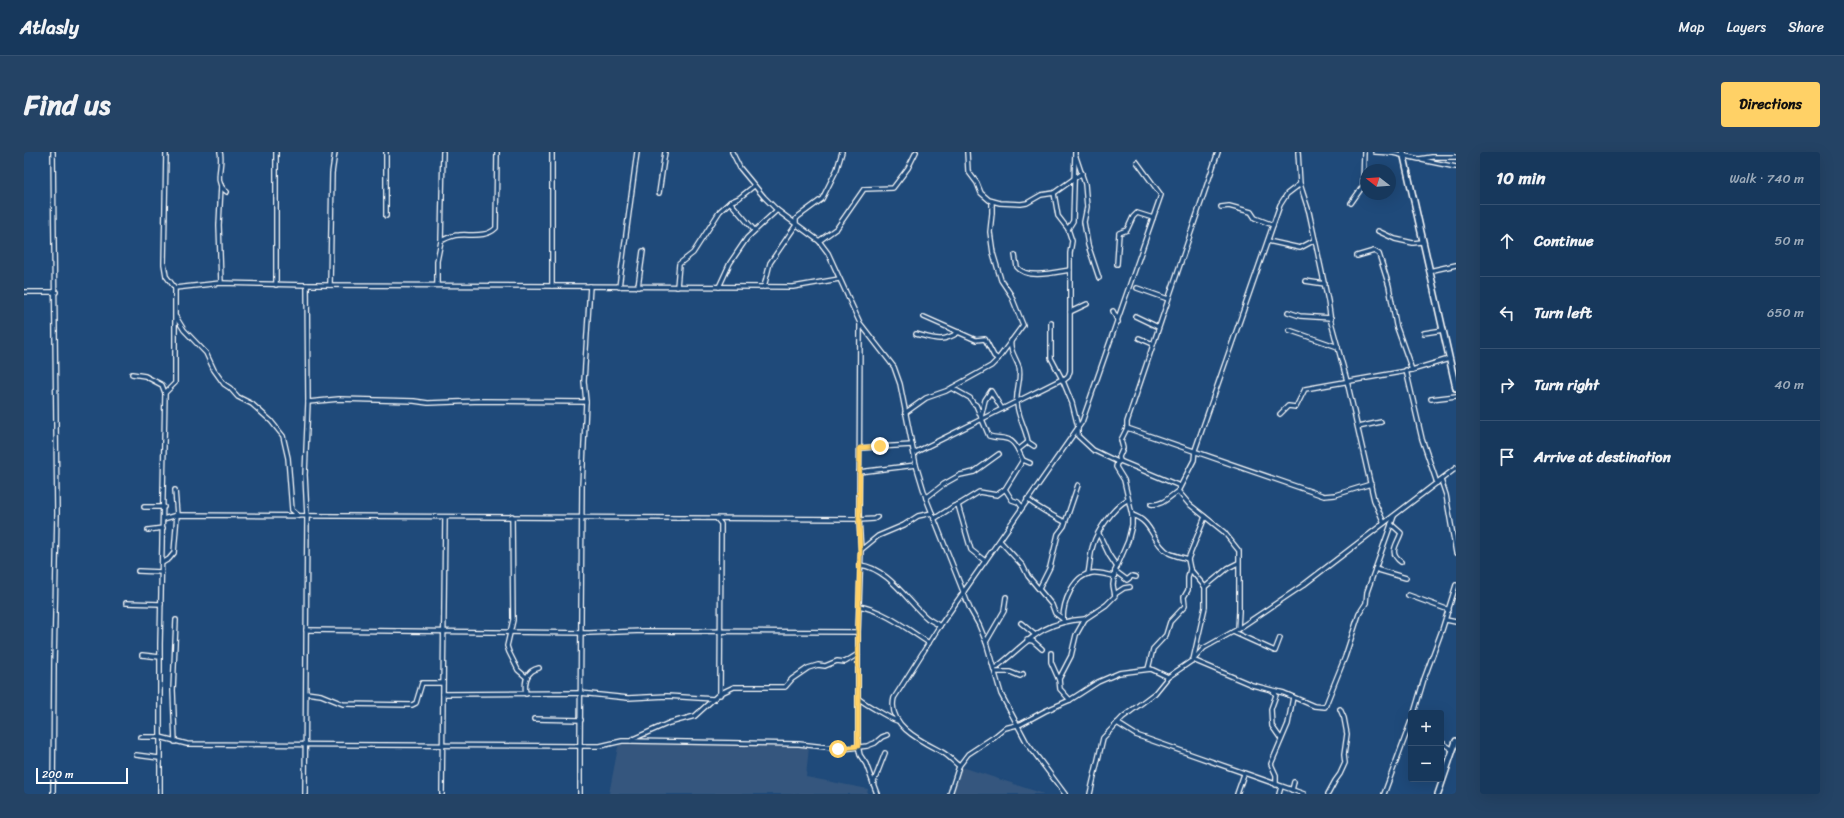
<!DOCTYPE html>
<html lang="en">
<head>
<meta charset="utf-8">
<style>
	:root { --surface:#17385c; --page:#244365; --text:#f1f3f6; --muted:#9eacbb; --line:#365272; --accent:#ffd166 }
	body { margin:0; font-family:Sriracha,sans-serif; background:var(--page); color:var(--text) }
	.controls { position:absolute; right:12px; bottom:12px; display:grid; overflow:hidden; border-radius:4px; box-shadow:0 4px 16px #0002 }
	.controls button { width:36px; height:36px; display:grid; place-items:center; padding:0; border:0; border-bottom:1px solid var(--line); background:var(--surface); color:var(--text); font:20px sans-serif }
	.compass { position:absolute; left:1336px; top:12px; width:36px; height:36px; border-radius:50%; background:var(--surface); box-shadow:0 4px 16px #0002; rotate:287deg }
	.scale { position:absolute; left:12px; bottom:10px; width:92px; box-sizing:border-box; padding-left:4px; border:2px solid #fff; border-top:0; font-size:11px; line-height:14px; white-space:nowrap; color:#fff; -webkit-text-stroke:3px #1f4a7a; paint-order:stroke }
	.stop { position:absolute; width:12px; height:12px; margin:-9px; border:3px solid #ffd166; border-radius:50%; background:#fff }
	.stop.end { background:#ffd166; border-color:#fff; box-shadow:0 1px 4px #0008 }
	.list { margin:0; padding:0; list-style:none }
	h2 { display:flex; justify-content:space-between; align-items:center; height:52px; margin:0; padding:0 16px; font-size:17px }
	h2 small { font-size:13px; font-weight:400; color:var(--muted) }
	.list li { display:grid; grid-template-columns:26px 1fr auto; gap:12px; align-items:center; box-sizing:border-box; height:72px; padding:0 16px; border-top:1px solid var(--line) }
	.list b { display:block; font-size:15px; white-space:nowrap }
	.list em { font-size:13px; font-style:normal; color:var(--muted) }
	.icon { flex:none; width:22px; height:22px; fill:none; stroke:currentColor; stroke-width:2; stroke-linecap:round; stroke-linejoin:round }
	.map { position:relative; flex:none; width:1432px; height:642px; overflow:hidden; border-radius:4px }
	header { display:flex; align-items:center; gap:24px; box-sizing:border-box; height:56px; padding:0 20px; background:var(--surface); border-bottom:1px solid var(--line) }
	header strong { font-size:19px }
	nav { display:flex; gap:22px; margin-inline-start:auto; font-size:14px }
	.intro { display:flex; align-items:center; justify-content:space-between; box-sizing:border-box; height:96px; padding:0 24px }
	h1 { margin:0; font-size:28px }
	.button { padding:10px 18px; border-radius:4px; background:var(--accent); color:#111; font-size:14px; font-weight:700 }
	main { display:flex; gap:24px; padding:0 24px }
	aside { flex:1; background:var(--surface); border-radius:4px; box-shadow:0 4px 16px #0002 }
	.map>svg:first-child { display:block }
	.built { fill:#35577e }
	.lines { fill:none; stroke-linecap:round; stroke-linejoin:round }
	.street-casing { stroke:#fff; stroke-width:6 }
	.secondary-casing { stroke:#fff; stroke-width:8 }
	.street { stroke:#1f4a7a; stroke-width:3.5 }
	.secondary { stroke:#1f4a7a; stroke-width:5 }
	.route { stroke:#ffd166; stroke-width:5 }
</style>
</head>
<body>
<header>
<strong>Atlasly</strong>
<nav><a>Map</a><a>Layers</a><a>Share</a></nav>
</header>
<div class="intro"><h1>Find us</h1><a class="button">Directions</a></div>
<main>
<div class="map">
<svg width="1432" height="642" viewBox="0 0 1432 642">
	<rect width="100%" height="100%" fill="#1f4a7a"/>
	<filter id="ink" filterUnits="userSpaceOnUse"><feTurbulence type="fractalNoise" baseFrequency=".025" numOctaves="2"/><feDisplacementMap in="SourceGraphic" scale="8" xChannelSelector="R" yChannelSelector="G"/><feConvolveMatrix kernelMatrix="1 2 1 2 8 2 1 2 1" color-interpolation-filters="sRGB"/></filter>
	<g filter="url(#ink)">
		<g class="built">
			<polygon points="595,590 785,594 782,625 844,637 843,642 585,642"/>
			<polygon points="938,615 1020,642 929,642"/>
		</g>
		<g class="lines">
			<defs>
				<g id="street">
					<polyline points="29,0 33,361 30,513 29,642"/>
					<path d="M 196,0 C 200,14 188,30 203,40"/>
					<polyline points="252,0 252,133"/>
					<polyline points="528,0 528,134"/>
					<polyline points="708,0 716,16 740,45 753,58 795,89 804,101 836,171 870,215 876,232 892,313 902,346 946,457 955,473 962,490 977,542 1003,591 1041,642"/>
					<polyline points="943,0 944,19 953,31 957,41 965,48 976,51 997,52 1003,51 1017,43 1030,41 1058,21"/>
					<polyline points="1194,0 1103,270 1103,276 1300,344 1311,343 1347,332"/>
					<polyline points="1274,0 1276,32 1285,60 1304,149 1307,170 1323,229 1350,348 1360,371"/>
					<polyline points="1351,0 1369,1 1395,7 1408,5 1432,5"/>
					<polyline points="1052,5 1061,32 1063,55 1060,70 1064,93 1075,126"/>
					<polyline points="1398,8 1432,15"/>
					<polyline points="197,33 195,73 197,131"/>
					<polyline points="635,41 641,0"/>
					<polyline points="1030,41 1034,64 1044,77"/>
					<polyline points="706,50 730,78"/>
					<polyline points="1327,51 1339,34 1340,0"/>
					<polyline points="1197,55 1205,54 1227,60 1231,66 1249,73"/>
					<polyline points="362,64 362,0"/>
					<polyline points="1354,79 1371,87 1389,91 1398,90"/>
					<path d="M 417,89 C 423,86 428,83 435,83 C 447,82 462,86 472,76 L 473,0"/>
					<polyline points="795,89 813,76 840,37 869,36 884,16 892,0"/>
					<polyline points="1244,89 1276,96 1291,88"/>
					<path d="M 991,103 L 993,115 C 1003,128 1032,120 1046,118"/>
					<polyline points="1333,104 1350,99 1355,102 1365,134 1372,173 1388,218"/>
					<polyline points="1093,112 1095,81 1103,78 1109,65 1113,61 1129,66"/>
					<polyline points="1405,119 1432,113"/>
					<polyline points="1281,129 1301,132"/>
					<polyline points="306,133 308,21 311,0"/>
					<polyline points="413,133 413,109 417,89 419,0"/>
					<polyline points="566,134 560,229 562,250 558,334 556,594 576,594 598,589 607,589 609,587 645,571 671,564 695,542 710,535 761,535 768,527 784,516 794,513 801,514 813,509 821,510 834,502"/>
					<polyline points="595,135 613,0"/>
					<polyline points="614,135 619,99"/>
					<polyline points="653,135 655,112 669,101 696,59 706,50 715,46 730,34"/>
					<polyline points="695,135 706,111 723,86 753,58"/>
					<polyline points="740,135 746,111 772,73 772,67 775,64 798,47 813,17 818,0"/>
					<polyline points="151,136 197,131 283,133 769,135 815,127"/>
					<polyline points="1113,136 1144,147"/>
					<polyline points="0,140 32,140"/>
					<polyline points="1089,159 1094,170"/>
					<polyline points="1046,160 1063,152"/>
					<polyline points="1264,160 1276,164 1307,166"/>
					<polyline points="1111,164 1134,175"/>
					<polyline points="152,165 160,178 182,201 190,218 200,232 206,236 214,245 228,252 247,269 259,284 264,306 268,358 275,364"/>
					<polyline points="900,165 952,188 961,187 970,204 974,207"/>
					<polyline points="1027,170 1027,206 1039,229 1048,251 1054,275 1054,284 1069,298 1094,310"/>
					<polyline points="836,172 835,368 837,398 834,480 834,593 836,603 842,612 853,642"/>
					<polyline points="1265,178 1314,195"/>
					<polyline points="1400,181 1419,178"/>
					<path d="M 892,182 C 911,187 918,191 935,180"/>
					<polyline points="1115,186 1129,192"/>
					<path d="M 987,189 C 985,198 992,206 995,215 C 998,227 991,239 993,252 C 994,265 1002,277 1004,290 L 1010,294"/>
					<polyline points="1382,218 1398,287 1413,331"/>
					<polyline points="108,222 121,224 138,233 141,241 136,492 136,642"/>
					<polyline points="1039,229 1044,225 1046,219 1046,101 1048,89 1044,77 1049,69 1051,0"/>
					<path d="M 928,236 L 946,246 L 949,251 L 952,253 L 965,284 C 978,288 986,282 994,298 L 1004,290"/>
					<polyline points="141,241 151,231 151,136 142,124 140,112 142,0"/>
					<polyline points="1407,247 1432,244"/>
					<polyline points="284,250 315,247 390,249 404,251 457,249 562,250"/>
					<polyline points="881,261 902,246 922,239 967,214 974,207 999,173 987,143 977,128 969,101 966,80 968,61 968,49"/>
					<polyline points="1256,262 1264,254 1272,255 1281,237 1388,218 1425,207"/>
					<polyline points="957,265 961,248 967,239 978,257"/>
					<polyline points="1334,275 1357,270"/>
					<polyline points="836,296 888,293"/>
					<polyline points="890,301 1038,227"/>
					<polyline points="999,308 1006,311"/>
					<polyline points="1096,309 1156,334"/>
					<polyline points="1096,309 1095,305 1099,296 1097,288 1103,276"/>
					<polyline points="835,320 892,313"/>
					<polyline points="1417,328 1422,343 1432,401"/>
					<polyline points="981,337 999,308 994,298"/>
					<polyline points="902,346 920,332 936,323 950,320 975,302"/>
					<path d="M 1003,347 C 1015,357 1027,363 1041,370"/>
					<path d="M 1127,352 C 1138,354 1145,345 1154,339"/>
					<polyline points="120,355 140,355"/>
					<path d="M 1108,363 C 1129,369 1128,391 1145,401 C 1151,404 1158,405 1164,407"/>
					<polyline points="488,364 489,468 483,494 485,500 494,518 502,525"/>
					<polyline points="1181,365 1164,407 1166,417 1181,435"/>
					<polyline points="139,367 153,363 836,367"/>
					<polyline points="693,367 697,372 696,543"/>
					<polyline points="910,367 930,354 935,352"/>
					<polyline points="835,368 850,367 853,365"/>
					<path d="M 1367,372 L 1377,381 C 1373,393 1364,401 1377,410"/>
					<polyline points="124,378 139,376"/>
					<polyline points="1075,382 1085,403 1093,415"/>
					<polyline points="976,389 999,414 1004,424 1028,453 1031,461 1039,467 1040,470"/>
					<polyline points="837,398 854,384 880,373 894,364 908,361"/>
					<polyline points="961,409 947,398 934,353 955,340 973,343 981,337 988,348 994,350 998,355"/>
					<polyline points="138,411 145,407 150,401 153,363 151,338"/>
					<polyline points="1214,411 1204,416 1181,435 1181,455 1169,508 1228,533 1260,541 1290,554 1301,555 1321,505 1335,462 1342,451 1343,440 1370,364"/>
					<path d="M 836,413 C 864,416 884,450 903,466 C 907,469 912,471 916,474"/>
					<polyline points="1351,417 1382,426"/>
					<polyline points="114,419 138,420"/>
					<polyline points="1091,419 1103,428 1108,424 1112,425"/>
					<path d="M 1064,422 C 1066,413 1066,402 1069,393 C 1073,379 1090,355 1103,348"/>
					<polyline points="1015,437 1026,415 1034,382 1040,374 1054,333"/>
					<polyline points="1091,442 1100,436 1106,435"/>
					<polyline points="1384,443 1425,458"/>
					<polyline points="102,451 137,452"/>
					<path d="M 835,454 C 861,459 883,477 905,491"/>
					<path d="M 1039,467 C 1039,451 1049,423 1068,421 C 1075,420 1083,423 1090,424"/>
					<polyline points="1422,468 1432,470"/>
					<polyline points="997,471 1010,482"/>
					<polyline points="1214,477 1215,459 1215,399 1200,380 1165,352 1154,339 1170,308 1171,298 1256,53 1263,42 1276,32"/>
					<polyline points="282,478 565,481 620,479 834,480"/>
					<polyline points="1209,480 1251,499 1256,486"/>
					<polyline points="1003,488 1009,489 1018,497"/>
					<polyline points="962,490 980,459 982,445"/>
					<polyline points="1027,501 1027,510 1035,528"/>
					<polyline points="118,503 136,505"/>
					<path d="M 970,517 C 1004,491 1014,470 1061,467"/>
					<polyline points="1124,517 1129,497 1142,483 1146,470 1161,454 1160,445 1164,438 1164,426 1166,417"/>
					<polyline points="971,520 986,520 996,524 999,522"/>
					<polyline points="1249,539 1252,543 1247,557 1248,574 1257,587"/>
					<polyline points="282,541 297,543 319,552 388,553 392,551 398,531 419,531"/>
					<polyline points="419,542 421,365"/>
					<path d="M 502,542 C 500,530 502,519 515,516"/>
					<path d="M 835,547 C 840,551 870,569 874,569"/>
					<polyline points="1046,548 1036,537 1035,527 1047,504 1052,483 1061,467 1082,453 1091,444 1089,433 1091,419 1104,389 1108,373 1108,363 1100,328 1092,315 1093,311 1096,309"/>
					<polyline points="1390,561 1400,527 1418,478 1432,433"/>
					<polyline points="510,567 557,568"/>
					<polyline points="1093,571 1112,583 1280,642"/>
					<polyline points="117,585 136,585 163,592 556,594 556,642"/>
					<polyline points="607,589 775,592 819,597 843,594 851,591 858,585 863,583"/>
					<polyline points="151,590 149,538 152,468"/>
					<polyline points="1417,590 1429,598"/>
					<polyline points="112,603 135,606"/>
					<polyline points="935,614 944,602 970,585 981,576 997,572 1021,559 1046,548 1074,530 1095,521 1127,517 1144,525"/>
					<polyline points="849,632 861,601"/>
					<polyline points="1252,633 1252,623 1247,612 1264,572 1269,545"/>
					<polyline points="1268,638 1270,630"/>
					<polyline points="281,642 283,364 281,323 284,250 283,133"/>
					<polyline points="418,642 419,542 556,541 604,546 643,544 690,547"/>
					<path d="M 926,642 L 935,614 C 930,610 924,603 918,600 C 899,590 863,574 870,546 L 913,478 L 1058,270 L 1137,43 L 1113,10"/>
					<polyline points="1066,642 1079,586 1099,565 1131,541 1144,525 1169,508 1180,496 1214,477 1278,434 1432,316"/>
					<polyline points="1213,642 1220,622"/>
					<polyline points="1255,642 1257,635"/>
					<polyline points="1304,642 1311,629 1316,622 1321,611 1320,603 1323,582 1320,566 1316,557"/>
					<polyline points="1360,642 1387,569"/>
				</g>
				<g id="secondary">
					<polyline points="1379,0 1432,236"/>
					<polyline points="1414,642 1432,589"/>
				</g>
			</defs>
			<use href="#street" class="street-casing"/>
			<use href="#secondary" class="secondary-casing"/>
			<use href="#street" class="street"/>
			<use href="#secondary" class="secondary"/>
		</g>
	</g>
	<g class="lines" filter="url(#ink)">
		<polyline class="route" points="814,597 834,594 834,480 836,398 835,368 836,296 856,294"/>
	</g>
</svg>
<div class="controls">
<button>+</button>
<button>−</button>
</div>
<svg class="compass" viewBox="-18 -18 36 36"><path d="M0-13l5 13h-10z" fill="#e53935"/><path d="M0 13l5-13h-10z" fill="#9eacbb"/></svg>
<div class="scale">200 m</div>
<div class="stop" style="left:814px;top:597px"></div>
<div class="stop end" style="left:856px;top:294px"></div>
</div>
<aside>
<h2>10 min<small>Walk · 740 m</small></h2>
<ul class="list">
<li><svg class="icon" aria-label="ahead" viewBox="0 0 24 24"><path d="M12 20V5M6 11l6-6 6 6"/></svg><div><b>Continue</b></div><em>50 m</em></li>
<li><svg class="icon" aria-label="left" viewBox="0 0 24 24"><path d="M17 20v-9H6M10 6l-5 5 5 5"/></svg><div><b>Turn left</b></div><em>650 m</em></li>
<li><svg class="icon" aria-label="right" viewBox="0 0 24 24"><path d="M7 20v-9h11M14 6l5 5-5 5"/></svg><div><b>Turn right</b></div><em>40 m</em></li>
<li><svg class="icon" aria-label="arrive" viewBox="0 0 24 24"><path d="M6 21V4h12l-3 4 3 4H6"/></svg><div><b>Arrive at destination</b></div></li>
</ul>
</aside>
</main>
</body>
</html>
